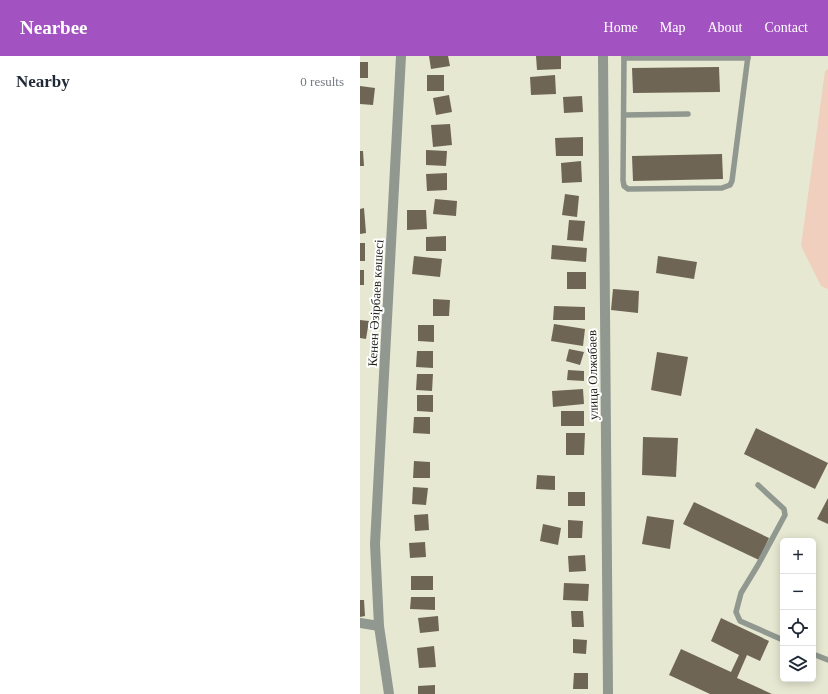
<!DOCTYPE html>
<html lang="en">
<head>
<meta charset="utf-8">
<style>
	:root { --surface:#fff; --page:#f2f2f3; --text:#1f2937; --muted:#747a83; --line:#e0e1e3; --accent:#a352c2 }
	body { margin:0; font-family:Georgia,serif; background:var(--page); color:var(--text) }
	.controls { position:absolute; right:12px; bottom:12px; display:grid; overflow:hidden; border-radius:6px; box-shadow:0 2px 10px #0003 }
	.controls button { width:36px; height:36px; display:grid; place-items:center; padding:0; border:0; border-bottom:1px solid var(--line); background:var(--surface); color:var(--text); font:20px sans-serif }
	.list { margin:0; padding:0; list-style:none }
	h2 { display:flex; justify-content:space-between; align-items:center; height:52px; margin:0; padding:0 16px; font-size:17px }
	h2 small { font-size:13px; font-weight:400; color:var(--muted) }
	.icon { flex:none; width:22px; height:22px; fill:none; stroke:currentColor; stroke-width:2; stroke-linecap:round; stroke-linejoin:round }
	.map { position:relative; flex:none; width:468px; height:638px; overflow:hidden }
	header { display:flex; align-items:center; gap:24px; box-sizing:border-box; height:56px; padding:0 20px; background:var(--accent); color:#fff }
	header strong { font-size:19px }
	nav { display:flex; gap:22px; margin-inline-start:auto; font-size:14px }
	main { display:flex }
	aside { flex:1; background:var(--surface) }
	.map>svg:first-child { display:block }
	.green { fill:#f1cfbe }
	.building { fill:#6f6554 }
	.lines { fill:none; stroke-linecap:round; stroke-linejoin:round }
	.service { stroke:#919890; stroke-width:5.5 }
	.minor { stroke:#919890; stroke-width:10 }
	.labels { text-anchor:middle; stroke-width:4; stroke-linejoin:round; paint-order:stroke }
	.street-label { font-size:13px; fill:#1f2018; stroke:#fff }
</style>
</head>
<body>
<header>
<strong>Nearbee</strong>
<nav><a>Home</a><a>Map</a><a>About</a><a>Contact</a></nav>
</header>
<main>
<aside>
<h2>Nearby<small>0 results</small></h2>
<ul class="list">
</ul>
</aside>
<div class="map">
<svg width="468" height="638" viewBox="0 0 468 638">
	<rect width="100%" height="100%" fill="#e6e8d2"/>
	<polygon class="green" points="468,13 468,233 461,230 441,190 465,15"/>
	<g class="building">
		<polygon points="69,0 88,0 90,10 71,13"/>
		<polygon points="176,0 201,0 201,13 177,14"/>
		<rect x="0" y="6" width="8" height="16"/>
		<polygon points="359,11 360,36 273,37 272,12"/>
		<rect x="67" y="19" width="17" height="16"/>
		<polygon points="195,19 196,38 171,39 170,21"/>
		<polygon points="0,30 15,32 13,49 0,48"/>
		<polygon points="89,39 92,56 76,59 73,42"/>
		<polygon points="222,40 223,56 204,57 203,41"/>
		<polygon points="90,68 92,89 73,91 71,69"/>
		<polygon points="223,81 223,100 196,100 195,82"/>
		<polygon points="66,94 87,95 86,110 66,109"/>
		<polygon points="0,95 3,95 4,110 0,110"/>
		<polygon points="362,98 363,123 273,125 272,100"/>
		<polygon points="221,105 222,126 202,127 201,107"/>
		<polygon points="87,117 87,134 67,135 66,118"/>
		<polygon points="205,138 219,140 217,161 202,159"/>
		<polygon points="75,143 97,145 96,160 73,158"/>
		<polygon points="4,152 6,177 0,178 0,153"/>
		<polygon points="47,154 66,154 67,173 47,174"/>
		<polygon points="209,164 225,165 223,185 207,184"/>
		<polygon points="86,180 86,195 66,195 66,181"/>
		<rect x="0" y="187" width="5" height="18"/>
		<polygon points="192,189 227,192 226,206 191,203"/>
		<polygon points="54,200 82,203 80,221 52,218"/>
		<polygon points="298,200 337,206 334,223 296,217"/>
		<rect x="0" y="214" width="4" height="15"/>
		<rect x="207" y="216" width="19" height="17"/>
		<polygon points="253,233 279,235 278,257 251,254"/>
		<polygon points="73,243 90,244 89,260 73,260"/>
		<polygon points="194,250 225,251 225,264 193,264"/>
		<polygon points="0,264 9,265 6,283 0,282"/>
		<polygon points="194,268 225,273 223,290 191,285"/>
		<polygon points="58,269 74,269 74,286 58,285"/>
		<polygon points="209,293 224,296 220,309 206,305"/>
		<polygon points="57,295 73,295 73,312 56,311"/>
		<polygon points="297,296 328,301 321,340 291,334"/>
		<polygon points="208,314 224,315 224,325 207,324"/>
		<polygon points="57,318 73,318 72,335 56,334"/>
		<polygon points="223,333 224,348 193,351 192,335"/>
		<polygon points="57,339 73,339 73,356 57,355"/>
		<rect x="201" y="355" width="23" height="15"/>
		<polygon points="54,361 70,361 70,378 53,377"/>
		<polygon points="396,372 468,407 455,433 384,398"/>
		<polygon points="206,377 225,377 224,399 206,399"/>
		<polygon points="283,381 318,382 316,421 282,419"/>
		<polygon points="54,405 70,406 70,422 53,422"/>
		<polygon points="177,419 195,420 195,434 176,433"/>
		<polygon points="53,431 68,432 66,449 52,448"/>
		<rect x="208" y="436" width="17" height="14"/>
		<polygon points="468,442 468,468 457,463"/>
		<polygon points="334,446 409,482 399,504 323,468"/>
		<polygon points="68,458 69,474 55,475 54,459"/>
		<polygon points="287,460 314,464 310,493 282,488"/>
		<polygon points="208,464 223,465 222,482 208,482"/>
		<polygon points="183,468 201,472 198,489 180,485"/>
		<polygon points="65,486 66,501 50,502 49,487"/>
		<polygon points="225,499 226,515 209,516 208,500"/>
		<rect x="51" y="520" width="22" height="14"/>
		<polygon points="204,527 229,528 228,545 203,544"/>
		<polygon points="51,541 75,541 75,554 50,553"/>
		<polygon points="0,544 4,544 5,560 0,561"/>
		<polygon points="211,555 223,555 224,571 212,571"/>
		<polygon points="78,560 79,575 60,577 58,562"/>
		<polygon points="361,562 409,585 400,605 387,599 377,622 412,638 350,638 309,619 321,593 371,616 379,599 351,585"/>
		<polygon points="213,583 227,584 226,598 213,597"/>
		<polygon points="74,590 76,611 59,612 57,592"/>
		<polygon points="214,617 228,617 228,633 213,633"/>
		<polygon points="75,629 75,638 58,638 58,630"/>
	</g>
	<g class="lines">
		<g class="service">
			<polyline points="264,0 263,124 264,130 268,133 362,132 370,129 372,125 388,0"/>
			<polyline points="264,2 388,2"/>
			<polyline points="264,59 328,58"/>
			<polyline points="398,429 424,453 425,459 398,509 381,537 376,556 380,565 423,584"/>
			<polyline points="453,598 468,604"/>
		</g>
		<g class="minor">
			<polyline points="243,0 248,638"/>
			<polyline points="0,567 19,570"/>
			<polyline points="29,638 19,570 15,488 41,0"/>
		</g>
	</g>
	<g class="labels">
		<g class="street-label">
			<text transform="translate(15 247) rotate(-87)" y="5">Кенен Әзірбаев көшесі</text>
			<text transform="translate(232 319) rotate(-91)" y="5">улица Олжабаев</text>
		</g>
	</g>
</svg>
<div class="controls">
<button>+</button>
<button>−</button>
<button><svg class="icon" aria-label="locate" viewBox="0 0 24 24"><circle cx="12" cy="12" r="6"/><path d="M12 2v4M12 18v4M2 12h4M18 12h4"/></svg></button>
<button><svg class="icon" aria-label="layers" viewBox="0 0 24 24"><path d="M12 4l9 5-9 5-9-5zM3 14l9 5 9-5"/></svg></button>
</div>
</div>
</main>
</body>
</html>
